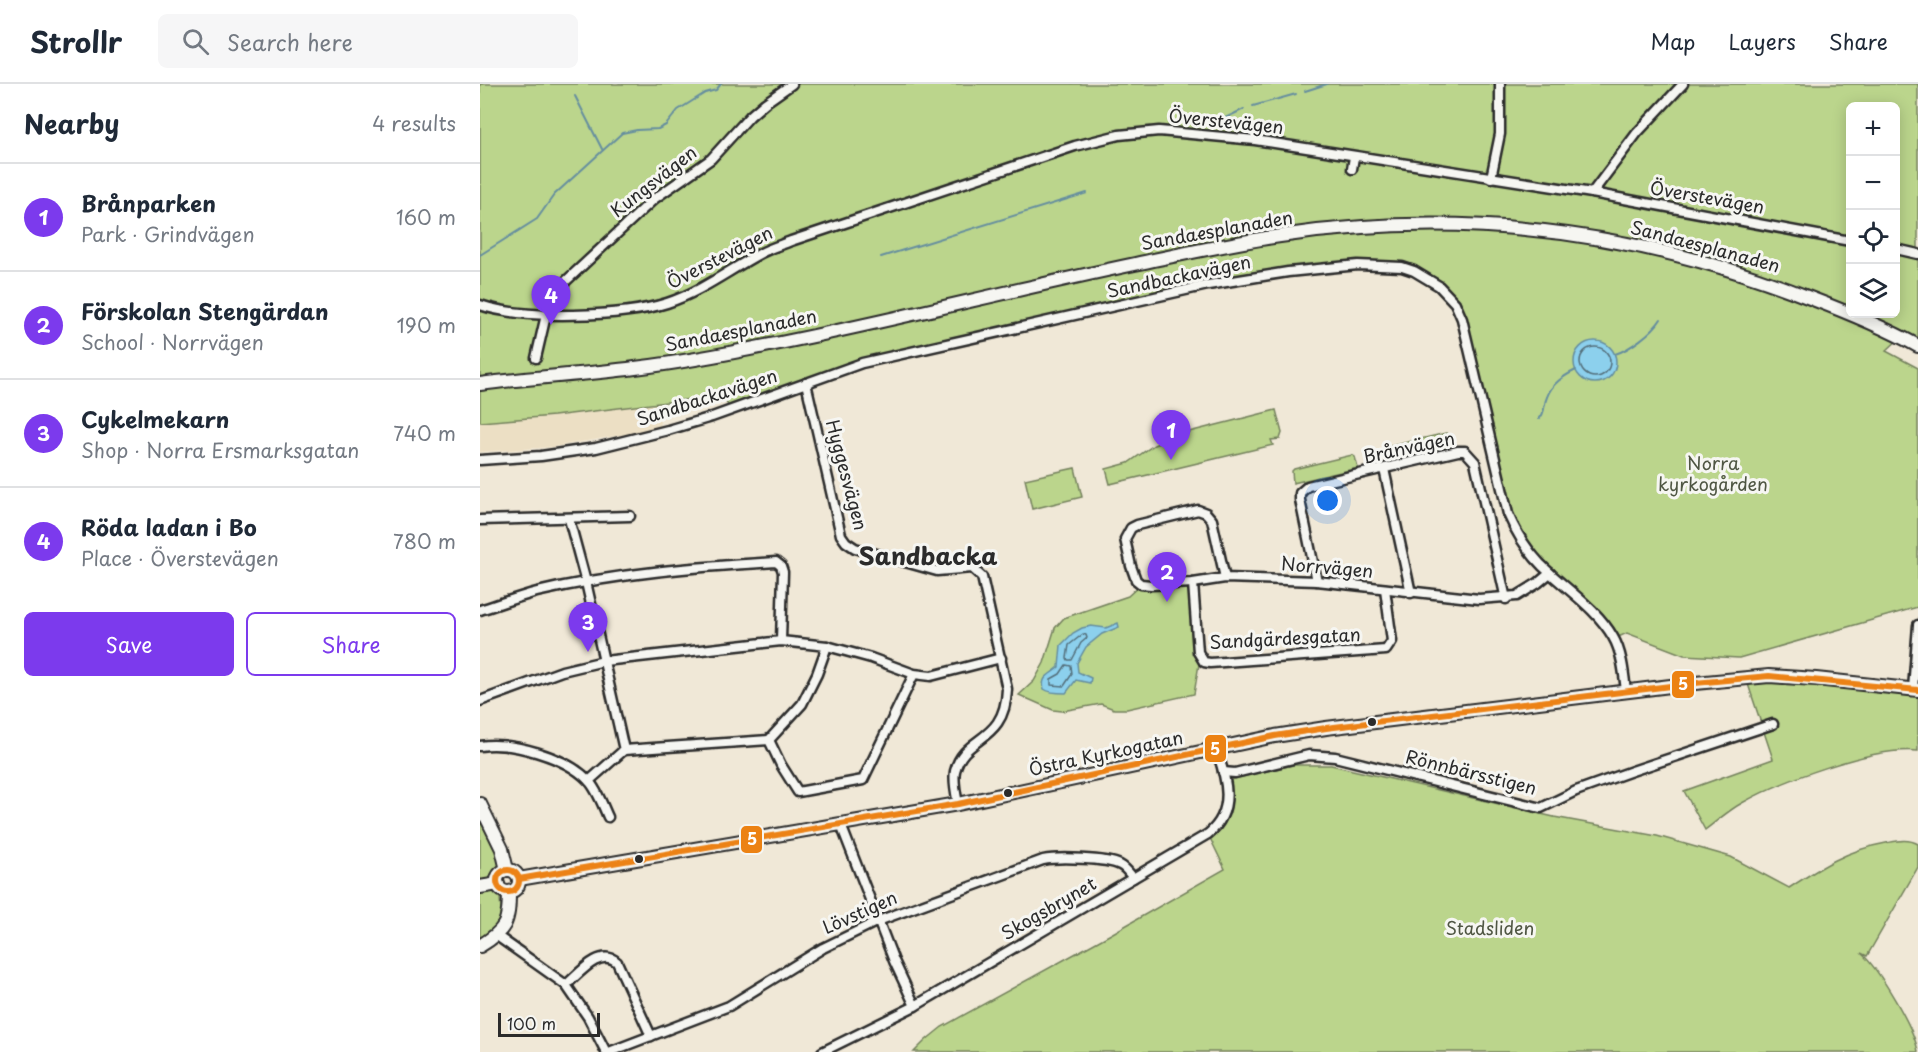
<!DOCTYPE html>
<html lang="en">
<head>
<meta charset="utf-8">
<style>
	:root { --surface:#fff; --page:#f6f6f7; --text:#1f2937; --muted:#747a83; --line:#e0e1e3; --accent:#7c3aed }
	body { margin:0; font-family:"Playpen Sans",sans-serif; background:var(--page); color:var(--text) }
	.controls { position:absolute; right:18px; top:18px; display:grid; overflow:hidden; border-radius:9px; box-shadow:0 3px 15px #0003 }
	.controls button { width:54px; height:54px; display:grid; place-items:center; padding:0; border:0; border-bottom:2px solid var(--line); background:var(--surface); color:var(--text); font:30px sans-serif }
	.scale { position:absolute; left:18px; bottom:15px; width:102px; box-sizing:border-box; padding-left:6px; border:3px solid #2b2b2b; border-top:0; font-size:16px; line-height:21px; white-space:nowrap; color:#2b2b2b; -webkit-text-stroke:4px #f6f6f2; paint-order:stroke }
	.you { position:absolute; left:848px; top:417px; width:21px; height:21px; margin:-15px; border:4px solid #fff; border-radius:50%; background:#1a73e8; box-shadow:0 0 0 9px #1a73e833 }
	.badge { display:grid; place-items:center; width:39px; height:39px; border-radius:50%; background:var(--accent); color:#fff; font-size:20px; font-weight:700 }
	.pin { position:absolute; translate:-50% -50px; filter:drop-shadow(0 2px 3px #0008) }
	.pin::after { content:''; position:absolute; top:32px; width:21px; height:18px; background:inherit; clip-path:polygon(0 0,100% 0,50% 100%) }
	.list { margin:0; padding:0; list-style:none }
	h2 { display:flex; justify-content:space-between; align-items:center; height:78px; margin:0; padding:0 24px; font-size:26px }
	h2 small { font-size:20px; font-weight:400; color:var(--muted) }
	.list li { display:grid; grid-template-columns:39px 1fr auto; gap:18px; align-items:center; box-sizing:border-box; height:108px; padding:0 24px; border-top:2px solid var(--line) }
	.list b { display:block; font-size:22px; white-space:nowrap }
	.list p { margin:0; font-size:20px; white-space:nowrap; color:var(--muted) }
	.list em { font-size:20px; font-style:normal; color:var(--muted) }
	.actions { display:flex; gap:12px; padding:18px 24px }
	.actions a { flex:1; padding:14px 0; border:2px solid var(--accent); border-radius:9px; text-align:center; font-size:21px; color:var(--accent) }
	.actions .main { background:var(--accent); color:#fff }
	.icon { flex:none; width:33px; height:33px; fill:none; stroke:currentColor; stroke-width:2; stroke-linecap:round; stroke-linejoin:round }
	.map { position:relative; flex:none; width:1438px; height:968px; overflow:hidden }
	header { display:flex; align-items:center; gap:36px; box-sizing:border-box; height:84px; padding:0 30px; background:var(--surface); border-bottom:2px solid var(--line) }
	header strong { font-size:28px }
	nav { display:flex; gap:33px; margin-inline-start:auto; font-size:21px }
	.search { width:420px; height:54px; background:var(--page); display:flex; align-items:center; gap:15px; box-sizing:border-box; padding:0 21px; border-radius:9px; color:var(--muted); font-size:22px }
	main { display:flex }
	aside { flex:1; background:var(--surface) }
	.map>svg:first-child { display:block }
	.built { fill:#ecdfc4 }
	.green { fill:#bbd58c; stroke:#73805c; stroke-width:1.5; fill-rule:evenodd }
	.water { fill:#8cd0ed; stroke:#658e9f; stroke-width:1.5 }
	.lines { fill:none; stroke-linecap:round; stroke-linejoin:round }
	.shore { stroke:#526d79; stroke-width:1.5 }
	.stream { stroke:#658e9f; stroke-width:2 }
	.street-casing { stroke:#2b2b2b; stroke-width:13 }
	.secondary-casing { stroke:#2b2b2b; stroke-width:16 }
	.street { stroke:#f6f6f2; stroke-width:8 }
	.secondary { stroke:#f6f6f2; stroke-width:12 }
	.bus-1-casing { stroke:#f6f6f2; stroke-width:10 }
	.bus-1 { stroke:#ec8213; stroke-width:6 }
	.bus-dot { fill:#2b2b2b; stroke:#f6f6f2; stroke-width:2 }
	.labels { text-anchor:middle; stroke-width:6; stroke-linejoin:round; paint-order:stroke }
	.street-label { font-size:18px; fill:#2b2b2b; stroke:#f6f6f2 }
	.park-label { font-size:18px; fill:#4f5643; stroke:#f6f6f2 }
	.district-label { font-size:24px; font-weight:bold; fill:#2b2b2b; stroke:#f6f6f2 }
	.line-badge { stroke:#f6f6f2; stroke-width:2 }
	.badge-label { font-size:16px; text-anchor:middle; font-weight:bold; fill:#fff }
</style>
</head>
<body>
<header>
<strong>Strollr</strong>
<div class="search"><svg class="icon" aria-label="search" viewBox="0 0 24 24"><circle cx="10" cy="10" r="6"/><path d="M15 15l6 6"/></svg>Search here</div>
<nav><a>Map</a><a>Layers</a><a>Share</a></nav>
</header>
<main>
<aside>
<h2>Nearby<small>4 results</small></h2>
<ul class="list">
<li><span class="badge">1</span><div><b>Brånparken</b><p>Park · Grindvägen</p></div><em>160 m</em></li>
<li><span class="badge">2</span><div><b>Förskolan Stengärdan</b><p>School · Norrvägen</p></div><em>190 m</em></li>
<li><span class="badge">3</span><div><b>Cykelmekarn</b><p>Shop · Norra Ersmarksgatan</p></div><em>740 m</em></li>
<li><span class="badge">4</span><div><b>Röda ladan i Bo</b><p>Place · Överstevägen</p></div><em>780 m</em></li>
</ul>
<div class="actions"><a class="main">Save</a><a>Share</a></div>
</aside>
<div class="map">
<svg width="1438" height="968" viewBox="0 0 1438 968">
	<rect width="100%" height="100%" fill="#f0e8d7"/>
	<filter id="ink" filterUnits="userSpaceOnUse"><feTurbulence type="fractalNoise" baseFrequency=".0167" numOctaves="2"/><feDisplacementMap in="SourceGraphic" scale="12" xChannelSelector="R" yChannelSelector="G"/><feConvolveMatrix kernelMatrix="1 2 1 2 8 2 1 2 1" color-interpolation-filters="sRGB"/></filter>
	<g filter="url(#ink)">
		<polygon class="built" points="176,319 181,344 73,363 0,368 0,338 74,332"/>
		<g class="green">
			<path d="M 0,0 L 1438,0 L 1438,262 L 1421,253 L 1406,267 L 1438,284 L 1438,523 L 1259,574 L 1204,571 L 1147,549 L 1134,555 L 1036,448 L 982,235 L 959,202 L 922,183 L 808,188 L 382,279 L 250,326 L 243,311 L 74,332 L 0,338 ZM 1370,22 L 1416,22 L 1416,230 L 1370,230 Z"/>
			<polygon points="796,326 802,349 800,355 791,356 793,361 630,400 626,385 648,379 674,361 697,351"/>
			<polygon points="966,349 969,351 971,362 907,377 905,365 907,363"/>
			<polygon points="872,371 875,373 878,384 813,399 812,387 814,385"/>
			<polygon points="595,384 602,413 552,425 545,395"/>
			<polygon points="713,499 720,574 714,610 647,625 634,625 621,620 582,627 573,626 539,611 554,597 564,579 575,544 584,534 648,512 661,500"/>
			<path d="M 1266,594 L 1438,606 L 1438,667 C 1394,662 1301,697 1262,719 C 1249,726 1237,737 1225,746 L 1204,707 L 1293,675 Z"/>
			<path d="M 813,681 L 851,681 L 1074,733 L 1177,752 L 1251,773 L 1309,804 C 1341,783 1367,766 1406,759 C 1417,757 1428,754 1438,760 L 1438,783 L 1387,872 L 1381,869 C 1399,885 1435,945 1438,968 L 434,968 L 446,956 L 462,943 L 631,850 L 745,785 L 728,750 L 742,736 L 745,697 Z"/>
			<path d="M 0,731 C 7,746 16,760 19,776 C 23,796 15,819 26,837 L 0,862 Z"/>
		</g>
		<g class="water">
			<circle cx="1115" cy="278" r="21"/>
			<path d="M 638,539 L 639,543 L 622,550 L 606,563 L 597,579 L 598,588 L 611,594 L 610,599 L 596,596 L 586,609 C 579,609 569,609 564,605 C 560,592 572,590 579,583 L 581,561 L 593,549 L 602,544 L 611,542 L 626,544 Z"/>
		</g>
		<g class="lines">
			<g class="shore">
				<circle cx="1115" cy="278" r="15"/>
				<polygon points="603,550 606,551 607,554 601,559 592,576 588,576 587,574 589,561"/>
				<polygon points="586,581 591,582 592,590 584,602 571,601 571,595 580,590"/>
			</g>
			<g class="stream">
				<polyline points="825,7 847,0"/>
				<polyline points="95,12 122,65"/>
				<polyline points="773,22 816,10"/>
				<polyline points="739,37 764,25"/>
				<polyline points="0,171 57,135 74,111 142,49 157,46 178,45 186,41 198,26 225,9 236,6 241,0"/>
				<polyline points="401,173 607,109"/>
				<path d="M 1135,270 C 1149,266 1173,248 1181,235"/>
				<path d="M 1059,335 C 1066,329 1063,321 1067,313 C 1072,299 1084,292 1096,286"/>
			</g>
			<defs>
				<g id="street">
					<polyline points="872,85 874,73"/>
					<polyline points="1011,94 1020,50 1020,0"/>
					<polyline points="1112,109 1157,49 1203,0"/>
					<polyline points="1416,165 1438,170"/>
					<path d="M 0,221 C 44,236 143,233 187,219 C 221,208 249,186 281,169 C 290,164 301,161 311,157 L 595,62 L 639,51 L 679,47 L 775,56 L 1112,109 L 1370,157"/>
					<polyline points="56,274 66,231 86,197 174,115 231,75 270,32 285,19 312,0"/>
					<path d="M 326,299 L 361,451 L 366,458 L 375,464 L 457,487 L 492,484 L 502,493 L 527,605 C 525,660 484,650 475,687 C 473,697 476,710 478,720"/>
					<path d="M 0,376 L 61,372 L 116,364 L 188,346 L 232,333 L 382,279 L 728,201 L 808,188 L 878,181 L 922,183 L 934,187 L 959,202 L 975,219 L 982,235 L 1028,430 C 1038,453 1052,474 1071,490 C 1093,510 1118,527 1133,553 C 1142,568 1144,590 1146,607"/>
					<polyline points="904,385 931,509"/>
					<polyline points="89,435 106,498 144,666 109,697"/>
					<polyline points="0,436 150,432"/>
					<polyline points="745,494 732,436 726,429 718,426 657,441 651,444 645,455 651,482 656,496 661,500 671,501 713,499 745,494 837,497 999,515 1037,512 1058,499 1070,489"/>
					<polyline points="837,497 820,416 820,409 828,402 978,367 985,367 995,378 1026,515"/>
					<polyline points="713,499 718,568 724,578 730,579 906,566 912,557 905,505"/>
					<path d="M 0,526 C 19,520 38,513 57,508 C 136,489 216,483 296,478 L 301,482 L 303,488 L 301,557"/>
					<polyline points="1433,605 1438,541"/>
					<polyline points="0,617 82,587 124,577 301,557 347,562 391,574 434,590 451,592 521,574"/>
					<polyline points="289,656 301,681 318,708 383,696 434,590"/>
					<polyline points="289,656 322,620 337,590 347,562"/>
					<path d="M 0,662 C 31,657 86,673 108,696 C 117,705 123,722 128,733"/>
					<polyline points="144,666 289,656"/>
					<polyline points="743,688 755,689 829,671 855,673 1061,724 1096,707 1152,687 1293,640"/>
					<polyline points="361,741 414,877 435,922"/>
					<polyline points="17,852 86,901 108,933 126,968"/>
					<path d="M 86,901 C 99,890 120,863 137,878 L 171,952"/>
					<path d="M 129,968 L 249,922 L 343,864 L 398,837 L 563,776 C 577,773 627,774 640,781 C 646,784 649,789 653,794"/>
					<path d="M 342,968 L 435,922 L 728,750 C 756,727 747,695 736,665"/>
				</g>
				<g id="secondary">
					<path d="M 0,300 C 51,293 103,291 155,284 C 213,277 272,265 329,253 C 438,230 546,203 655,180 C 703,170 751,159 800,152 C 981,125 1160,147 1330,214 C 1367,228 1404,243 1438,262"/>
					<polyline points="0,720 22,765 27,786"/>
					<circle cx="28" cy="797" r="11"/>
					<polyline points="39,795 478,720 795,652 846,644 1215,599 1289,592 1336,595 1438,606"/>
					<polyline points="0,803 18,800"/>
					<path d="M 0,862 C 26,846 29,839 29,808"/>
				</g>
			</defs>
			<use href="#street" class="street-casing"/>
			<use href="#secondary" class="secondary-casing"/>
			<use href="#street" class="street"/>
			<use href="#secondary" class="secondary"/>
			<defs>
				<g id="bus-1">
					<circle cx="28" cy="797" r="11"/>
					<polyline points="39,795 478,720 795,652 846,644 1215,599 1289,592 1438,606"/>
				</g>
			</defs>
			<use href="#bus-1" class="bus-1-casing"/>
			<use href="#bus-1" class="bus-1"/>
		</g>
	</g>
	<g class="bus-dot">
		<circle cx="892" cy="638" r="5"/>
		<circle cx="528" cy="709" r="5"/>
		<circle cx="159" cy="775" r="5"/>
	</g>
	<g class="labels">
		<g class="street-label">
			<text transform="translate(746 38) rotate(6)" y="6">Överstevägen</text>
			<text transform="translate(174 98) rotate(-38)" y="6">Kungsvägen</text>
			<text transform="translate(1227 114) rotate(10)" y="6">Överstevägen</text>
			<text transform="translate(737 147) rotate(-10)" y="6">Sandaesplanaden</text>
			<text transform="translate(1225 163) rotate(15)" y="6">Sandaesplanaden</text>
			<text transform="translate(240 174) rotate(-27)" y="6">Överstevägen</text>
			<text transform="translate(699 193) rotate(-12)" y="6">Sandbackavägen</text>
			<text transform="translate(261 247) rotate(-11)" y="6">Sandaesplanaden</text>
			<text transform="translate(227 314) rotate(-18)" y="6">Sandbackavägen</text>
			<text transform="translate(929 364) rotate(-12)" y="6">Brånvägen</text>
			<text transform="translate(366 391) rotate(75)" y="6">Hyggesvägen</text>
			<text transform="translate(847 484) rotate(5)" y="6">Norrvägen</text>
			<text transform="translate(805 555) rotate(-3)" y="6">Sandgärdesgatan</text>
			<text transform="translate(626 670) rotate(-12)" y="6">Östra Kyrkogatan</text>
			<text transform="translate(991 689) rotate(14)" y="6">Rönnbärsstigen</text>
			<text transform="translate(569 825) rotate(-30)" y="6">Skogsbrynet</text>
			<text transform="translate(380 829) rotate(-24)" y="6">Lövstigen</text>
		</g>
		<g class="park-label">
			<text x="1233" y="386">Norra<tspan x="1233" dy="21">kyrkogården</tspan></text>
			<text x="1010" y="851">Stadsliden</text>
		</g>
		<g class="district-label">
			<text x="448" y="481">Sandbacka</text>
		</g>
	</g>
	<g class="line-badge">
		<rect x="1191" y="586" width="24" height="29" rx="6" fill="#ec8213"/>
		<rect x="724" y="650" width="23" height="29" rx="6" fill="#ec8213"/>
		<rect x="260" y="741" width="23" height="29" rx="6" fill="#ec8213"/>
	</g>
	<g class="badge-label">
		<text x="1203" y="606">5</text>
		<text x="735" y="671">5</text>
		<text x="272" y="761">5</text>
	</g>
</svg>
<div class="controls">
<button>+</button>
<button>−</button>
<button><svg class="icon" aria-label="locate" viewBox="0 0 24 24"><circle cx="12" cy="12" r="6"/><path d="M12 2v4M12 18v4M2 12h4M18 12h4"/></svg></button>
<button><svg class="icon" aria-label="layers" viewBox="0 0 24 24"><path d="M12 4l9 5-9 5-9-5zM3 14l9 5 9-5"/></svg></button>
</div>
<div class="scale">100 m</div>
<div class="you"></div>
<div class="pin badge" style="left:691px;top:376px">1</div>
<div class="pin badge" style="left:687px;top:518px">2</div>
<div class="pin badge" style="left:108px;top:568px">3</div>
<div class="pin badge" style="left:71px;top:241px">4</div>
</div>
</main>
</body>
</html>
